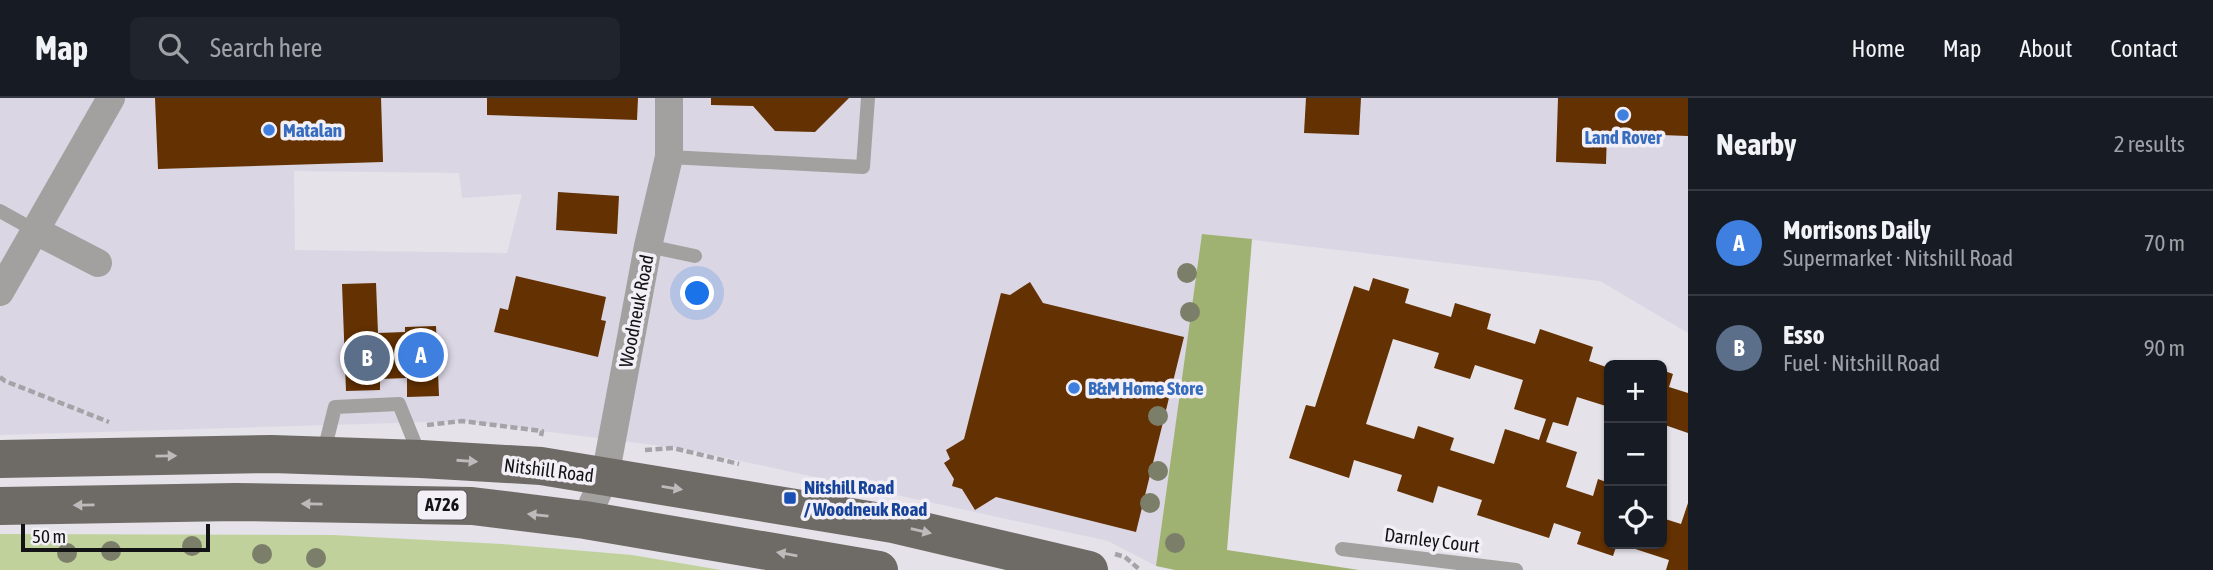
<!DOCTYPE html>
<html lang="en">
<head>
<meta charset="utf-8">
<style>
	:root { --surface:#171b24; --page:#20242c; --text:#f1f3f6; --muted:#9ea1a6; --line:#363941; --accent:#1a73e8 }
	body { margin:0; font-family:"Asap Condensed",sans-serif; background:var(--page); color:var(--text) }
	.controls { position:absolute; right:21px; bottom:21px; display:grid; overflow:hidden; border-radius:10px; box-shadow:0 2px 5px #0004 }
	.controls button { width:63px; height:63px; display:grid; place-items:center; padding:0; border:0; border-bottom:2px solid var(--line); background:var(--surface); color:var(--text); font:35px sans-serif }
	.scale { position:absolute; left:21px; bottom:18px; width:189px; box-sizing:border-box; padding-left:7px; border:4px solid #131214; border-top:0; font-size:19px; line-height:24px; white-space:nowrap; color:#131214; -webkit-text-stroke:5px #f2eff6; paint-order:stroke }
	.you { position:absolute; left:698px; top:196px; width:24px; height:24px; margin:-18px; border:5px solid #fff; border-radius:50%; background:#1a73e8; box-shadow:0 0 0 10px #1a73e833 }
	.badge { display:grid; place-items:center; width:46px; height:46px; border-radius:50%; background:var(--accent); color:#fff; font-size:23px; font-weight:700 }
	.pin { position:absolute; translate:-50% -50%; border:4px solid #fff; box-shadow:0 2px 7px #0006 }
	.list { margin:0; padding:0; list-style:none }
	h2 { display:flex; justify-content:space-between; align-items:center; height:91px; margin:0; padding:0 28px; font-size:30px }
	h2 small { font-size:23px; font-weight:400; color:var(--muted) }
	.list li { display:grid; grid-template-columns:46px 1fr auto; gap:21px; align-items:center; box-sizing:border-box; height:105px; padding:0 28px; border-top:2px solid var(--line) }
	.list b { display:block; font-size:26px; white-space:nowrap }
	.list p { margin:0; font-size:23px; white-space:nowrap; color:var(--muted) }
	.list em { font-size:23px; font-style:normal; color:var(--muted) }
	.icon { flex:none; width:38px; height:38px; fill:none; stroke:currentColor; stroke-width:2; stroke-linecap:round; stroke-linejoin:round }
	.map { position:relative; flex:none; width:1688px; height:472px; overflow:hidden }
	header { display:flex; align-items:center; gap:42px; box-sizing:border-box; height:98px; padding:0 35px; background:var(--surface); border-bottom:2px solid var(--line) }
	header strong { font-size:33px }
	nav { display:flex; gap:38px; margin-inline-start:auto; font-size:24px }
	.search { width:490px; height:63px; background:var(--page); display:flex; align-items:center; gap:18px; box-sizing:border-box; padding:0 24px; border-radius:10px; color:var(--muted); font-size:26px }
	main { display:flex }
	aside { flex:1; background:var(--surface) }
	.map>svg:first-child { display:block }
	.built { fill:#dbd6e4; fill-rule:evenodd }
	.green { fill:#c1d19c }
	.forest { fill:#a0b271 }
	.building { fill:#633102; fill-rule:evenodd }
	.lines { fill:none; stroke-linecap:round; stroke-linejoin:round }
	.path { stroke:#a5a2a8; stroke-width:4.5; stroke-dasharray:7 3.5; stroke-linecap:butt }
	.service { stroke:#a3a19f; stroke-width:14 }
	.minor { stroke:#a3a19f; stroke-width:28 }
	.primary { stroke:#6e6b66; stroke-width:38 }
	.tree { fill:#7b7f69 }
	.oneway { fill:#bdbabc }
	.shop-dot { fill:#3f7fe0; stroke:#f2eff6; stroke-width:2.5 }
	.transit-dot { fill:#1a4fb4; stroke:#f2eff6; stroke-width:2.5 }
	.labels { text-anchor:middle; stroke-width:7; stroke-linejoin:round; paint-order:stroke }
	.shield { fill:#f2eff6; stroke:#565458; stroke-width:2 }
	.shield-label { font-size:18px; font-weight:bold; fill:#131214 }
	.shop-label { font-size:19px; font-weight:bold; fill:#366cbe; stroke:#f2eff6; text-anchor:start }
	.street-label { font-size:19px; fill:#131214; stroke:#f2eff6 }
	.transit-label { font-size:19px; font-weight:bold; fill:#164399; stroke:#f2eff6; text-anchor:start }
</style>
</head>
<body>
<header>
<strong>Map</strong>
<div class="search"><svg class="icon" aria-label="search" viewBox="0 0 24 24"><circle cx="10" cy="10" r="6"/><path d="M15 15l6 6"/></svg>Search here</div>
<nav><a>Home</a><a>Map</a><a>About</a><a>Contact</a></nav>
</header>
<main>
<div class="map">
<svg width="1688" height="472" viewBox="0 0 1688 472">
	<rect width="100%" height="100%" fill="#e5e2e9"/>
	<path class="built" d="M 0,0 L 1688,0 L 1688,235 L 1600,183 L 1203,136 L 1156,468 L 1108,443 L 686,351 L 462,323 L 0,337 ZM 294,73 L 459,75 L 462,100 L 522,96 L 507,155 L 295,152 Z"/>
	<polygon class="green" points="0,436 333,437 502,446 632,457 721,472 0,472"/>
	<polygon class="forest" points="1202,136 1252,141 1227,452 1359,472 1175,472 1156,468"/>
	<g class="building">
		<polygon points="155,0 381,0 383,64 158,71"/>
		<polygon points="487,0 638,0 637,22 487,17"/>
		<polygon points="711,0 849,0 815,34 775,33 753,8 711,7"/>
		<polygon points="1306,0 1361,0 1359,37 1304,35"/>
		<polygon points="1558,0 1688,0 1688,38 1607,35 1606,66 1556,64"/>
		<polygon points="558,94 619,98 617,136 556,132"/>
		<polygon points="516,178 606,199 601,222 606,223 598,259 494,234 500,210 508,212"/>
		<path d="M 1373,180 L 1409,191 L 1405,205 L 1451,219 L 1455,205 L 1491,216 L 1487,231 L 1535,246 L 1540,231 L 1593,249 L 1589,263 L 1609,270 L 1609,309 L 1577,299 L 1568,328 L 1553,324 L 1546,344 L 1577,354 L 1566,389 L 1593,398 L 1598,381 L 1609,385 L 1609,446 L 1617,446 L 1613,458 L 1577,446 L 1581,434 L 1554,425 L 1549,440 L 1477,417 L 1482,402 L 1438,388 L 1433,405 L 1397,393 L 1402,377 L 1354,362 L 1349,380 L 1289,360 L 1306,307 L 1315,309 L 1354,188 L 1369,193 ZM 1393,241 L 1439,255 L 1434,270 L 1470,281 L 1475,267 L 1523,282 L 1514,311 L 1546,321 L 1539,342 L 1505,331 L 1494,366 L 1450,352 L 1454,340 L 1418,328 L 1414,341 L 1366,326 Z"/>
		<polygon points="1030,184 1043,205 1184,239 1136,434 996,399 975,412 962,391 952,388 954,381 944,365 950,361 946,352 964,341 1001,195 1010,197"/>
		<polygon points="376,185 378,235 405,234 405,229 436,228 439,298 407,299 407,280 380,281 380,292 346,293 342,186"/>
		<polygon points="1662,272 1673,276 1669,289 1688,295 1688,335 1662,326"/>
		<polygon points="1688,405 1688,472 1666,472 1669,462 1620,446 1662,446 1662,420 1681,426"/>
	</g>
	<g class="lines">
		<g class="path">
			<polyline points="0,279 5,283 109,324"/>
			<polyline points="427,327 462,323 542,333 541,338"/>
			<polyline points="645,352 673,350 739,366"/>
			<polyline points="1115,456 1125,459 1140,472"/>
		</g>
		<g class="service">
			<polyline points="669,59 863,69 868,0"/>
			<polyline points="0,113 36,133"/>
			<polyline points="648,148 695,158"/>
			<polyline points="323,357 335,309 399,306 420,358"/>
			<polyline points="1342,451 1516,472"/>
		</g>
		<g class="minor">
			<polyline points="36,133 98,165"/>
			<polyline points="0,194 111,0"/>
			<polyline points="585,422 605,379 648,148 669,59 669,0"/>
		</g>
		<g class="primary">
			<polyline points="0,361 272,356 421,361 541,368 893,426 1089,472"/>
			<polyline points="0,408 235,404 472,408 585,422 879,472"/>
		</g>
	</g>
	<g class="tree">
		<circle cx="1187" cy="175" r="10"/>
		<circle cx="1190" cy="214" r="10"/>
		<circle cx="1158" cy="318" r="10"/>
		<circle cx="1158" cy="373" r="10"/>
		<circle cx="1150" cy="405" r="10"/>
		<circle cx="1175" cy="445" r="10"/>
		<circle cx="192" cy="448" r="10"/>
		<circle cx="111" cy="453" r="10"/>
		<circle cx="67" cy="455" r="10"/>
		<circle cx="262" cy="456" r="10"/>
		<circle cx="316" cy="460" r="10"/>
	</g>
	<defs><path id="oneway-solid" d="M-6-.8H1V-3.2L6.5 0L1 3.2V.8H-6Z" transform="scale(1.75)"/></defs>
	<g class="oneway">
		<use href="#oneway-solid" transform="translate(166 358) rotate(-1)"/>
		<use href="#oneway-solid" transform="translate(467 363) rotate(4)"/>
		<use href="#oneway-solid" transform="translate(672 390) rotate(9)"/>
		<use href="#oneway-solid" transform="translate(312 406) rotate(-179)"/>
		<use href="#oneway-solid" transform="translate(84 407) rotate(179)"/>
		<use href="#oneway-solid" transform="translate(538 417) rotate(-174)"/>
		<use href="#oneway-solid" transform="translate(921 433) rotate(13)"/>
		<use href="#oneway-solid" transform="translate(787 456) rotate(-170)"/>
	</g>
	<g class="shop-dot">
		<circle cx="1623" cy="17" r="7"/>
		<circle cx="269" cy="32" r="7"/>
		<circle cx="1074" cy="290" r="7"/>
	</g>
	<rect class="transit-dot" x="783" y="393" width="14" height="14" rx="3.5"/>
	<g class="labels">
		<rect class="shield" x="417.5" y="392.5" width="49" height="29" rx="5"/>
		<g class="shield-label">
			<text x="442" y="413">A726</text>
		</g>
		<g class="shop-label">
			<text x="283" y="39">Matalan</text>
			<text x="1623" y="46" text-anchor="middle">Land Rover</text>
			<text x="1088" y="297">B&amp;M Home Store</text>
		</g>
		<g class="street-label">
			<text transform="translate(636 213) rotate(-79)" y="7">Woodneuk Road</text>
			<text transform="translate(549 372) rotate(7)" y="7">Nitshill Road</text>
			<text transform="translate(1432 442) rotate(7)" y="7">Darnley Court</text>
		</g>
		<g class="transit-label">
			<text x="804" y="396">Nitshill Road<tspan x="804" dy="22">/ Woodneuk Road</tspan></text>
		</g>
	</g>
</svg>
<div class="controls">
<button>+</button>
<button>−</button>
<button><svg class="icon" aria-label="locate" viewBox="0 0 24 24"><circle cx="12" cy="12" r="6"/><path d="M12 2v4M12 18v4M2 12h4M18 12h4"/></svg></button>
</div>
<div class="scale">50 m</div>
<div class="you"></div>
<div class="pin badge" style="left:421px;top:257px;background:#3f7fe0">A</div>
<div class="pin badge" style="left:367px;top:260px;background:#5c6f8a">B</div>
</div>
<aside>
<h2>Nearby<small>2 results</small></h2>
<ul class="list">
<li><span class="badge" style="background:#3f7fe0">A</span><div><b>Morrisons Daily</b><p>Supermarket · Nitshill Road</p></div><em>70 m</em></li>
<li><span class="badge" style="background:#5c6f8a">B</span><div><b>Esso</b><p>Fuel · Nitshill Road</p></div><em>90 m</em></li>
</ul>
</aside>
</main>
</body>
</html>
